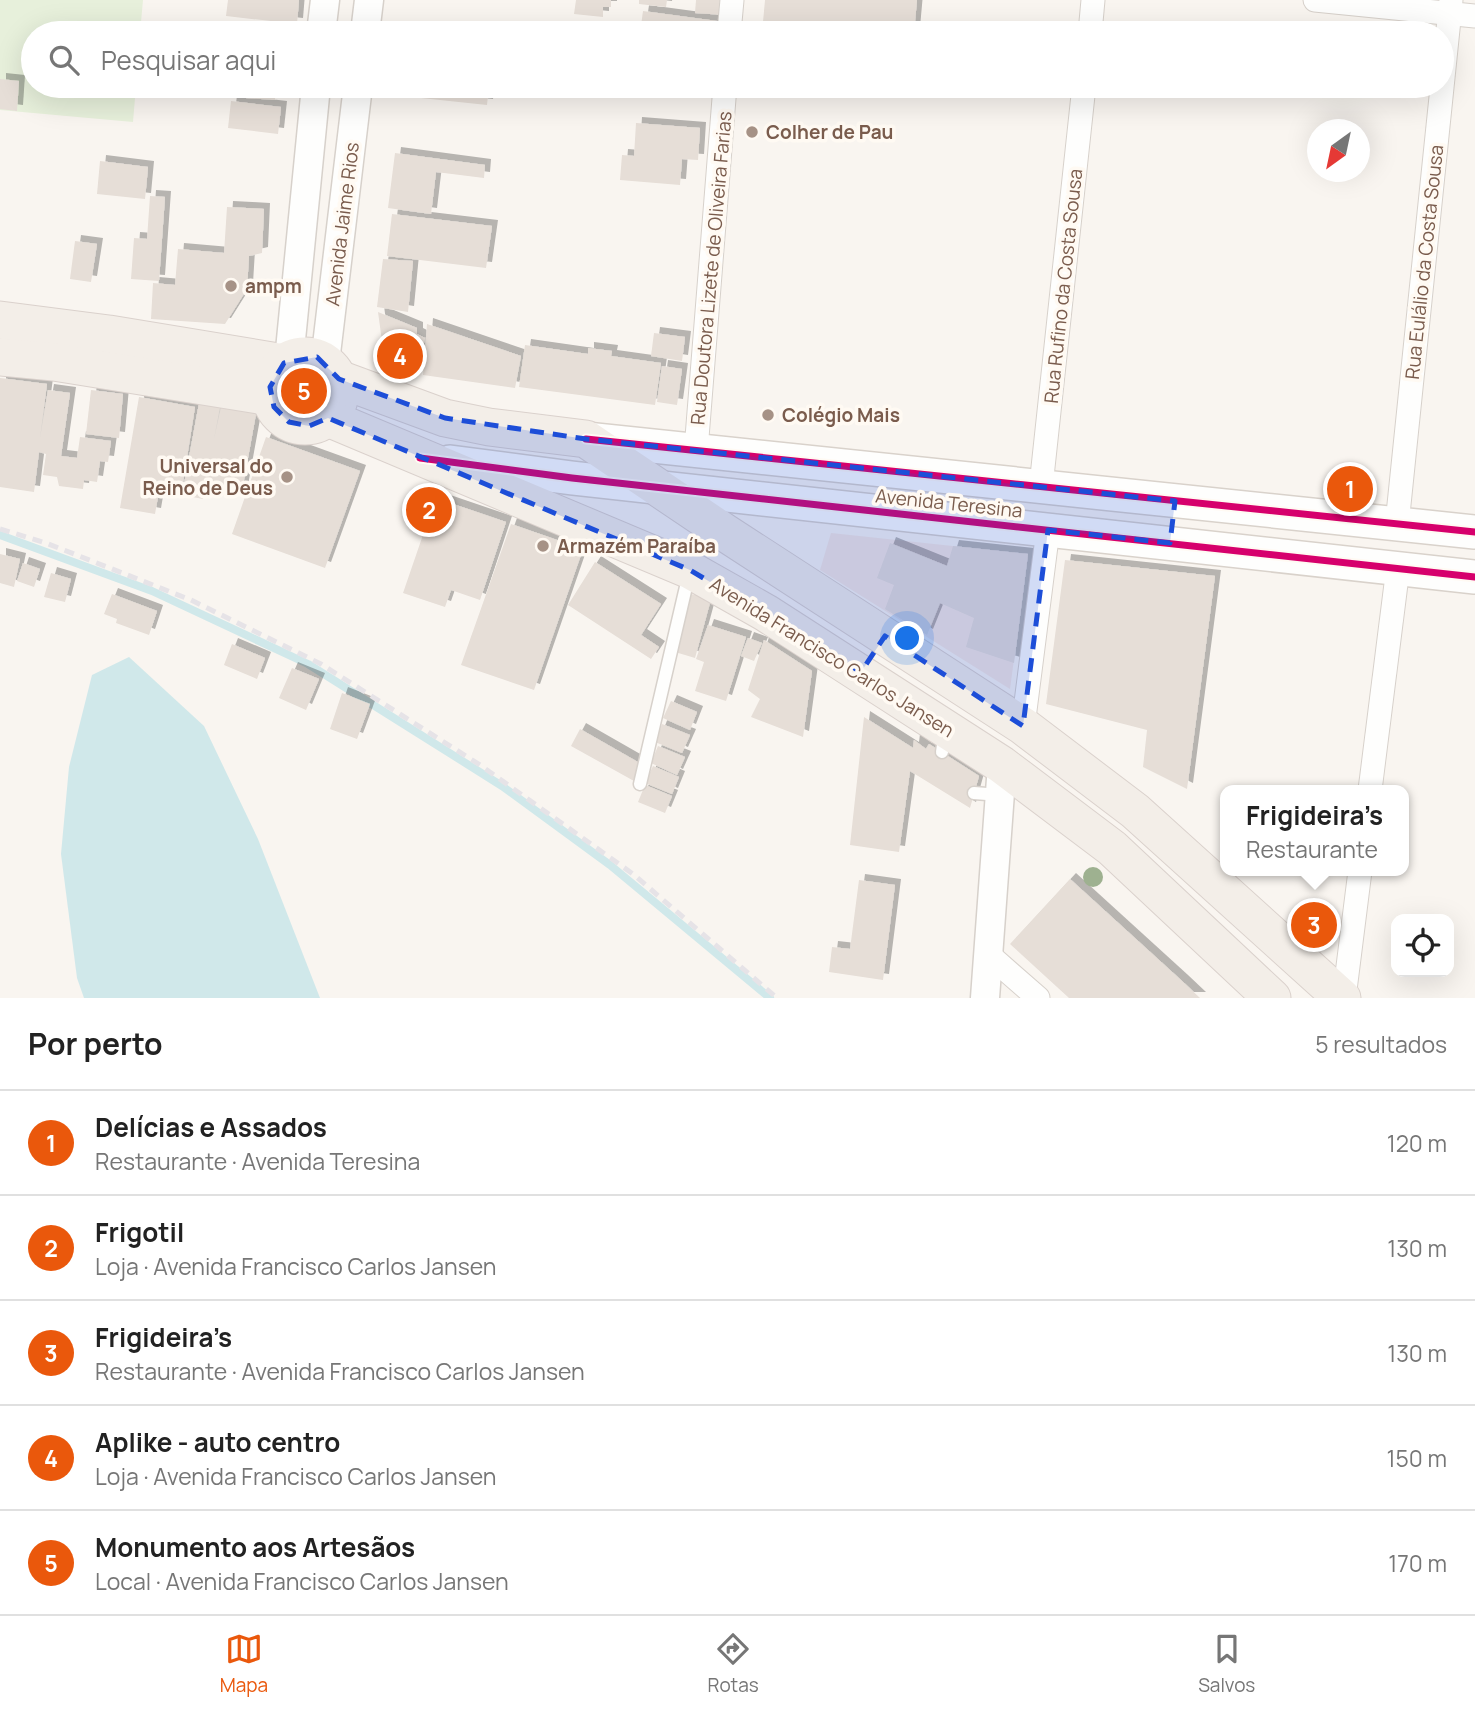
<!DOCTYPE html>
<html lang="pt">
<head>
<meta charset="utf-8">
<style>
	:root { --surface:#fff; --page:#f6f6f6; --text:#222; --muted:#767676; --line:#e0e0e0; --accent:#ea580c }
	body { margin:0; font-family:Manrope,sans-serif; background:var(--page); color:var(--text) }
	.controls { position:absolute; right:21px; bottom:21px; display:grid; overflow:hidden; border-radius:14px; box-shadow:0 7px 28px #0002 }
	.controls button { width:63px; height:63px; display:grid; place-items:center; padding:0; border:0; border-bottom:2px solid var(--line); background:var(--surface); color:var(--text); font:35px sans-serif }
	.compass { position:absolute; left:1307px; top:119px; width:63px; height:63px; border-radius:50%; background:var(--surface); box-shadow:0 7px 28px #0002; rotate:213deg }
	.you { position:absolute; left:908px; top:639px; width:24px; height:24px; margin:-18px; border:5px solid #fff; border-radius:50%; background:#1a73e8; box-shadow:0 0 0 10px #1a73e833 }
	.badge { display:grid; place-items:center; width:46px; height:46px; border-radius:50%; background:var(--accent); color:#fff; font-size:23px; font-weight:700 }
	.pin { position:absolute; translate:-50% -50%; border:4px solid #fff; box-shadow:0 2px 7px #0006 }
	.popup { position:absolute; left:1220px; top:785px; width:189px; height:91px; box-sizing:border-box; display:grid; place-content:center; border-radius:14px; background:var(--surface); filter:drop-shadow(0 2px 5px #0005); font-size:23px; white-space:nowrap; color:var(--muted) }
	.popup b { font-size:26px; color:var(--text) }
	.popup::after { content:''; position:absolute; left:50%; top:100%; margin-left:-14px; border:14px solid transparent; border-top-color:var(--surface) }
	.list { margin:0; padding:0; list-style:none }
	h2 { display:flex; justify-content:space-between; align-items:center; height:91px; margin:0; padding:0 28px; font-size:30px }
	h2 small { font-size:23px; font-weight:400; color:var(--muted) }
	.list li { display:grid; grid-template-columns:46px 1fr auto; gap:21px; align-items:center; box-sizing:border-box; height:105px; padding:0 28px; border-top:2px solid var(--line) }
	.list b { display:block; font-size:26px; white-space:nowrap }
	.list p { margin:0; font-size:23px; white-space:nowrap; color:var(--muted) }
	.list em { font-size:23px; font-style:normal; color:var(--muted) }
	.icon { flex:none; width:38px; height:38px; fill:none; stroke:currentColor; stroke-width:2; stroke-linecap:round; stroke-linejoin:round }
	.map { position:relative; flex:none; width:1475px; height:998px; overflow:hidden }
	.search { position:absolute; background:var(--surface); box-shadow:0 7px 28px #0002; left:21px; right:21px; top:21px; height:77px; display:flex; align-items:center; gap:18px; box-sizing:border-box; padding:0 24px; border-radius:38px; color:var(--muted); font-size:26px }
	.sheet { height:616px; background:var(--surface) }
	nav { display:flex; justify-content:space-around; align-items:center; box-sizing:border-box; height:98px; border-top:2px solid var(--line); background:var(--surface); font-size:19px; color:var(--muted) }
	nav a { display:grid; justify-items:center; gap:4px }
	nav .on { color:var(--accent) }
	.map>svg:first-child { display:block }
	.commercial { fill:#f6e8e1 }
	.green { fill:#e7f0db }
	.water { fill:#d0e8ea }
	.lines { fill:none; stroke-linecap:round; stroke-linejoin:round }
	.stream { stroke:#d0e8ea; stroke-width:8 }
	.building { fill:#e6ded7; filter:url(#shadow) }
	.service-casing { stroke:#d7d1cb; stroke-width:15 }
	.minor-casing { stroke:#d7d1cb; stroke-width:25 }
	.tertiary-casing { stroke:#d7d1cb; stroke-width:31 }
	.secondary-casing { stroke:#d9d2cb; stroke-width:36 }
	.primary-casing { stroke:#dad1cc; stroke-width:39 }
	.service { stroke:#fefefd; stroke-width:12 }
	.minor { stroke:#fefefd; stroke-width:23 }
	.tertiary { stroke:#fefefd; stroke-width:28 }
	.secondary { stroke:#fefefd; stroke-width:33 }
	.primary { stroke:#f3eee8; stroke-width:37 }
	.rail { stroke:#e6e3e7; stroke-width:5; stroke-dasharray:10 7; stroke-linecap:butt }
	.cycleway-casing { stroke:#fffaf3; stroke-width:11 }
	.cycleway { stroke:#d6006c; stroke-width:7 }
	.tree { fill:#9eb190 }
	.marked { fill:#1d4ed8; fill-opacity:0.2; stroke:#1d4ed8; stroke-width:5; stroke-dasharray:14 9; stroke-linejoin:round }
	.poi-dot { fill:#a69286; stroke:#fffaf3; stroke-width:2.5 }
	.labels { text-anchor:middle; stroke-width:7; stroke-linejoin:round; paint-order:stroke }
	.poi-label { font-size:19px; font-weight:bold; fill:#7a5c4d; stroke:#fffaf3; text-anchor:start }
	.street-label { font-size:19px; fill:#7a5c4d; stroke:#fffaf3 }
</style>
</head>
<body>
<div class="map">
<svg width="1475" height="998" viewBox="0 0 1475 998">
	<defs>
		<filter id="shadow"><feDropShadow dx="6" dy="-6" stdDeviation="0" flood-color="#0004"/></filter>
	</defs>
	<rect width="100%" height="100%" fill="#f9f5f0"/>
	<polygon class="commercial" points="831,533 1028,554 1010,689 820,570"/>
	<polygon class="green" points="0,0 143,0 140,33 33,33 33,86 136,86 133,122 0,110"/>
	<polygon class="water" points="129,657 204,726 258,839 320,998 84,998 77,978 61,854 69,767 92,675"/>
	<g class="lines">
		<polyline class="stream" points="0,535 152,591 308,664 502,786 610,865 770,998"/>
	</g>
	<g class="building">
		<polygon points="228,0 299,0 297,24 226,16"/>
		<polygon points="576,0 611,0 611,7 603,7 603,17 574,14"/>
		<polygon points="639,0 667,0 666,7 639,4"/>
		<polygon points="696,0 726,0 725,15 695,13"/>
		<polygon points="765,0 917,0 914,33 762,33"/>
		<polygon points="643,11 717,21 715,33 640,33"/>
		<polygon points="0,79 19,81 17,111 0,109"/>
		<polygon points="189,86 276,86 275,100 189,94"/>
		<polygon points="403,86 489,86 487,105 402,96"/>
		<polygon points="865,86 909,86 908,92 865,88"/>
		<polygon points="231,101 281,107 278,134 228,128"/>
		<polygon points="636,123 700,128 698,160 682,159 680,185 620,180 622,155 634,156"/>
		<polygon points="395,153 485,165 484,178 436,172 431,214 388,208"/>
		<polygon points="100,161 148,167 145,199 97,194"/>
		<polygon points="150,196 165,197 159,281 131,279 134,238 147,239"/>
		<polygon points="227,207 264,209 262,253 249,256 247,289 225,324 151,319 153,283 175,285 178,249 224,253"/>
		<polygon points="392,214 492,226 486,268 387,256"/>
		<polygon points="75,241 97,244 91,282 70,279"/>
		<polygon points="383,259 413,261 408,312 377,307"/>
		<polygon points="378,312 417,328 417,334 425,338 420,363 384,356"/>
		<polygon points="427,324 521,356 515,388 423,375"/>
		<polygon points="654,333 685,337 682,361 651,356"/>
		<polygon points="525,345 588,354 588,348 612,351 611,356 661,363 655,405 519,387"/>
		<polygon points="662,366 682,369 677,405 657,402"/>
		<polygon points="0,378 47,384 40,438 48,390 70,393 61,456 77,458 80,437 111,441 108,462 100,461 97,482 84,480 83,489 59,486 57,477 43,475 46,454 39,452 34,492 0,487"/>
		<polygon points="91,390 123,394 119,438 86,434"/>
		<polygon points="139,397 195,407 182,489 160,485 155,514 120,508"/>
		<polygon points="199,403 220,407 214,439 221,407 256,414 242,491 206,484 203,499 182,495"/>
		<polygon points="266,437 360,471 325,568 232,534"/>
		<polygon points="415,491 506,522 480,600 451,590 445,607 403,593 425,529 405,522"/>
		<polygon points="511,524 583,549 534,690 461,665"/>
		<polygon points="890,543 947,566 953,546 1028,554 1014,663 966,647 974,618 940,603 927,635 885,609 894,585 877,578"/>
		<polygon points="0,554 20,559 14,587 0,583"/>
		<polygon points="1065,560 1215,576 1187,789 1143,767 1147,730 1046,704"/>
		<polygon points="595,562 661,604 641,635 659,647 651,659 568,605"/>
		<polygon points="23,563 40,569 34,587 17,581"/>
		<polygon points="51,573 71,579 65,602 44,597"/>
		<polygon points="112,594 157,611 149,635 116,623 117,619 104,614"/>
		<polygon points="691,594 711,599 695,658 675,652"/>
		<polygon points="708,625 746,637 726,701 695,691 704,662 696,659"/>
		<polygon points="748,638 762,643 754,661 741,656"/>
		<polygon points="764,640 812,671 803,737 751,717 760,699 748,690"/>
		<polygon points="232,644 265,658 257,679 224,665"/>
		<polygon points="292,668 319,679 306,710 279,698"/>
		<polygon points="342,693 370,704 357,739 330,729"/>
		<polygon points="671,701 697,712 690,730 663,718"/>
		<polygon points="864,717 913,748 914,740 926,749 929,744 979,776 970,808 910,771 899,852 850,845"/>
		<polygon points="662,724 690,735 682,753 655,742"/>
		<polygon points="580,729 643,765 634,781 571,746"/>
		<polygon points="658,746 685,757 677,775 651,763"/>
		<polygon points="653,766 679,777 672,794 645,783"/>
		<polygon points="645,785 672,796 665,813 638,802"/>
		<polygon points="1070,879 1182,981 1200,998 1069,998 1010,944"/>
		<polygon points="859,880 895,885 883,980 829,972 832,947 850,949"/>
	</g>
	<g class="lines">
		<defs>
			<g id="service">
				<polyline points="942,752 945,731"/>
				<polyline points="640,784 689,574"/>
				<polyline points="974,793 1000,795"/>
			</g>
			<g id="minor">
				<polyline points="1315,0 1475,16"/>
				<polyline points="729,33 732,0"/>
				<polyline points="1090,33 1093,0"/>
				<polyline points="696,450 725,86"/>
				<polyline points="1041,486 1084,86"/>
				<polyline points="1397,524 1451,0"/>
				<polyline points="1023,726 1048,530"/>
				<polyline points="1370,790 1398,568"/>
				<polyline points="989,955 1038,998"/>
				<polyline points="1344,998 1360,871"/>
			</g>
			<g id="tertiary">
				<polyline points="321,33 325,0"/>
				<polyline points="365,33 369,0"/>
				<polyline points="289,360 316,86"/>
				<polyline points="325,362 358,86"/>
				<polyline points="985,998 1002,765"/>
			</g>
			<g id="secondary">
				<polyline points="586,439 1475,532"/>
				<polyline points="450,462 572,478 1475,577"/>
			</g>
			<g id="primary">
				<polyline points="0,320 109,334 284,363"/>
				<circle cx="305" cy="391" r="35"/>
				<polyline points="0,357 54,362 271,397"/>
				<polyline points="339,379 445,418 489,427 586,439 724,532 1023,726 1135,811 1342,998"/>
				<polyline points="328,418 690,570 766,613 1002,765 1112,848 1272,998"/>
			</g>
		</defs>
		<use href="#service" class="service-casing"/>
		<use href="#minor" class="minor-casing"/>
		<use href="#tertiary" class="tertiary-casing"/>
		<use href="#secondary" class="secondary-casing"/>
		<use href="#primary" class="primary-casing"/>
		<use href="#service" class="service"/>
		<use href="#minor" class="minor"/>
		<use href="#tertiary" class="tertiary"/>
		<use href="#secondary" class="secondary"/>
		<use href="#primary" class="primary"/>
		<polyline class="rail" points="0,529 46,543 191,600 321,664 480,765 633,874 777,998"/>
		<defs>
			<g id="cycleway">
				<polyline points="586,439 1475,532"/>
				<polyline points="420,458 572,478 1475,577"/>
			</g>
		</defs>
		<use href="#cycleway" class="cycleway-casing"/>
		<use href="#cycleway" class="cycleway"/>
	</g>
	<circle class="tree" cx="1093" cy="877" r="10"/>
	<path class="marked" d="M 317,357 L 339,379 L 445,418 L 586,439 L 1175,501 L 1170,543 L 1048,530 L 1023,726 L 885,636 L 861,672 L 690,570 L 328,418 L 309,426 L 289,422 L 274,407 L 270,387 L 284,363 Z"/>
	<g class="poi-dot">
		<circle cx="752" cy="132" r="7"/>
		<circle cx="231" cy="286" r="7"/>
		<circle cx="768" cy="415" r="7"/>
		<circle cx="287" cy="477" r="7"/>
		<circle cx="543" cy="546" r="7"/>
	</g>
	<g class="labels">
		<g class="poi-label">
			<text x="766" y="139">Colher de Pau</text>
			<text x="245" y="293">ampm</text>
			<text x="782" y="422">Colégio Mais</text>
			<text x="273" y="473" text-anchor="end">Universal do<tspan x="273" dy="22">Reino de Deus</tspan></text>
			<text x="557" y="553">Armazém Paraíba</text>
		</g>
		<g class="street-label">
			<text transform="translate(342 224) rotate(-83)" y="7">Avenida Jaime Rios</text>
			<text transform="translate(1424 262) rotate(-84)" y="7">Rua Eulálio da Costa Sousa</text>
			<text transform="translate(711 268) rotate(-85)" y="7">Rua Doutora Lizete de Oliveira Farias</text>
			<text transform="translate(1063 286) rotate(-84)" y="7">Rua Rufino da Costa Sousa</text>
			<text transform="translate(949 503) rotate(6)" y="7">Avenida Teresina</text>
			<text transform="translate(832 657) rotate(32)" y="7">Avenida Francisco Carlos Jansen</text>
		</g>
	</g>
</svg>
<div class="controls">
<button><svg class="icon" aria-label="locate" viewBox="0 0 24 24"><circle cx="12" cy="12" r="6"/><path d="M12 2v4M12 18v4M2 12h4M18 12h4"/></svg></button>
</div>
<svg class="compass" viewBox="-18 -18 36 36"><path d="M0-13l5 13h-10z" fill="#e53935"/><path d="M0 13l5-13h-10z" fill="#767676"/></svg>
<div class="you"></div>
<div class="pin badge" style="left:1350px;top:489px">1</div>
<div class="pin badge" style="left:429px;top:510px">2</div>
<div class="pin badge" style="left:1314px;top:925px">3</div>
<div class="popup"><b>Frigideira’s</b>Restaurante</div>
<div class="pin badge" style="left:400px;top:356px">4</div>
<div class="pin badge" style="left:304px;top:391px">5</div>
<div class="search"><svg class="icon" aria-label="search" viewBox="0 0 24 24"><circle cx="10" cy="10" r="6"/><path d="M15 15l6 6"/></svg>Pesquisar aqui</div>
</div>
<section class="sheet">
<h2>Por perto<small>5 resultados</small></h2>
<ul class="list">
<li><span class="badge">1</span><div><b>Delícias e Assados</b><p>Restaurante · Avenida Teresina</p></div><em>120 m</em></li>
<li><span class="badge">2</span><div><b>Frigotil</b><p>Loja · Avenida Francisco Carlos Jansen</p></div><em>130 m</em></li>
<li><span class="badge">3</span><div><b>Frigideira’s</b><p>Restaurante · Avenida Francisco Carlos Jansen</p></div><em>130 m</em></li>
<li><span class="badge">4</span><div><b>Aplike - auto centro</b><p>Loja · Avenida Francisco Carlos Jansen</p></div><em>150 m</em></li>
<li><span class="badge">5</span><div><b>Monumento aos Artesãos</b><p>Local · Avenida Francisco Carlos Jansen</p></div><em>170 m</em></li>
</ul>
</section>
<nav>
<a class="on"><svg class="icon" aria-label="map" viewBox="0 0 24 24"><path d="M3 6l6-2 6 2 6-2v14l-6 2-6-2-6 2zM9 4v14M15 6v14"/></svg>Mapa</a>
<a><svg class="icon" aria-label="directions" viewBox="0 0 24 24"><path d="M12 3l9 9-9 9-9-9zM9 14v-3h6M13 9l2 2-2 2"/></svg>Rotas</a>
<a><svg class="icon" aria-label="saved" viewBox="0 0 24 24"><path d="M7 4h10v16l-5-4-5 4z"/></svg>Salvos</a>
</nav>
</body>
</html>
